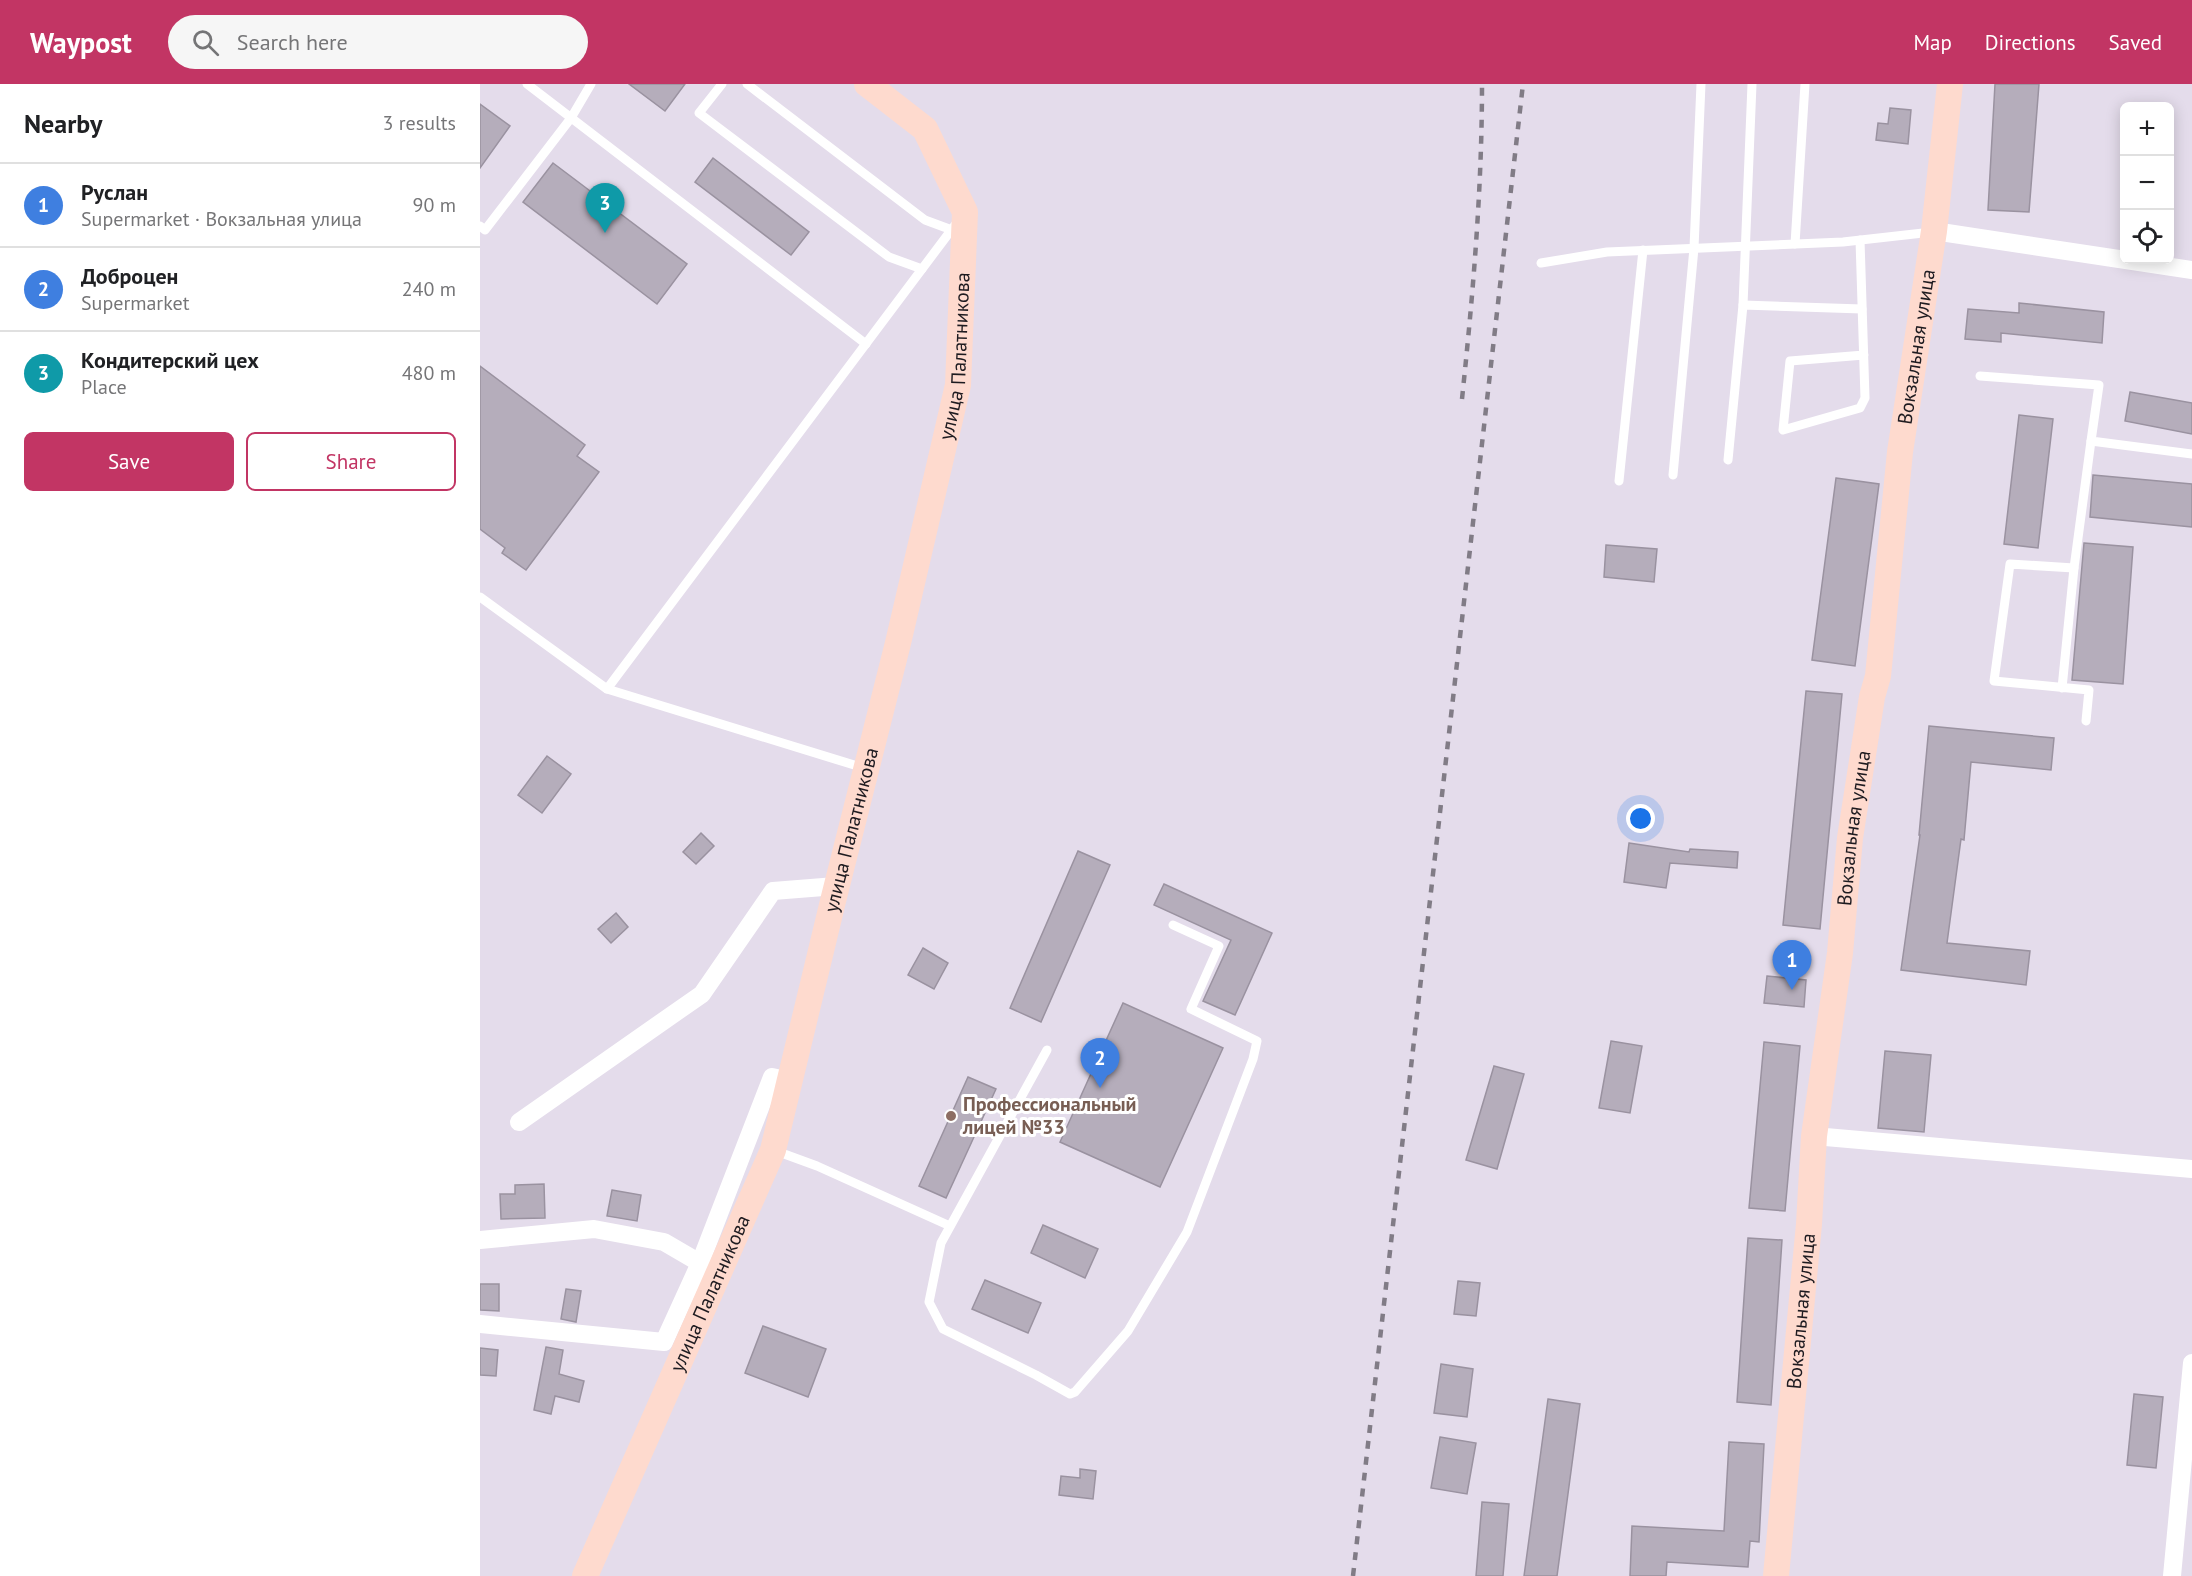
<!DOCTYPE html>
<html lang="en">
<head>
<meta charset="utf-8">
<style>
	:root { --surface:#fff; --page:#f6f6f6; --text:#202124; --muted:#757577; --line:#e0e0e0; --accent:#c23564 }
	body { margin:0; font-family:"PT Sans",sans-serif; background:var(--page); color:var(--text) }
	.controls { position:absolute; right:18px; top:18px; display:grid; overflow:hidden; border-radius:9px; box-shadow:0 3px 15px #0003 }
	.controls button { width:54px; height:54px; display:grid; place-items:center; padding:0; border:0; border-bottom:2px solid var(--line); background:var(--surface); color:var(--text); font:30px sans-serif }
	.you { position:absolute; left:1161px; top:735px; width:21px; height:21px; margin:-15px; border:4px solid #fff; border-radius:50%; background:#1a73e8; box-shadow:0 0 0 9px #1a73e833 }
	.badge { display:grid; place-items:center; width:39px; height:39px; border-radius:50%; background:var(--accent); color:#fff; font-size:20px; font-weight:700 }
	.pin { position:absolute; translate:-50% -50px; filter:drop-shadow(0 2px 3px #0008) }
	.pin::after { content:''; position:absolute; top:32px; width:21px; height:18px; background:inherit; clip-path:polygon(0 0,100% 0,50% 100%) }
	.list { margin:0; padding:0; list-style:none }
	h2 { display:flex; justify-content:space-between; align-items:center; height:78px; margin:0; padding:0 24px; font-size:26px }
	h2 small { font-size:20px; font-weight:400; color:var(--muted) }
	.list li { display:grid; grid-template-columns:39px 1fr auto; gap:18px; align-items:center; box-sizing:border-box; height:84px; padding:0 24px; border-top:2px solid var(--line) }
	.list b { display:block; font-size:22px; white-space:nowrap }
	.list p { margin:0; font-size:20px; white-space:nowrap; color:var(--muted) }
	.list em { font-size:20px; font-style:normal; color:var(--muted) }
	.actions { display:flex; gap:12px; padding:18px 24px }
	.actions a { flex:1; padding:14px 0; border:2px solid var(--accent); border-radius:9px; text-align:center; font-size:21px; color:var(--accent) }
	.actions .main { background:var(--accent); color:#fff }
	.icon { flex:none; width:33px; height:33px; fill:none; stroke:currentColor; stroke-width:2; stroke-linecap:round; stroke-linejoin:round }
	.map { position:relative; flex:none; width:1712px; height:1492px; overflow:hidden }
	header { display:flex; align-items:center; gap:36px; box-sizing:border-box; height:84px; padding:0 30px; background:var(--accent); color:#fff }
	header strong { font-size:28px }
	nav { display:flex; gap:33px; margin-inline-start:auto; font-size:21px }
	.search { width:420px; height:54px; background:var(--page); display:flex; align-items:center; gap:15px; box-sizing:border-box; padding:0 21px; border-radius:33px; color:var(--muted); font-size:22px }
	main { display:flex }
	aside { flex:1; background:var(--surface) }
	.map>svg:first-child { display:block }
	.building { fill:#b5adbb; stroke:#9a92a0; stroke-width:1.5 }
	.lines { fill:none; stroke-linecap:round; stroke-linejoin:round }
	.lane { stroke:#fff; stroke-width:9 }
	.street { stroke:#fff; stroke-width:18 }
	.secondary { stroke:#fedace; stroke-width:26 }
	.rail { stroke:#817c86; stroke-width:4.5; stroke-dasharray:8 8; stroke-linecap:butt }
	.education-dot { fill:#8d6e63; stroke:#fff; stroke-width:2 }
	.labels { text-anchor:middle; stroke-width:6; stroke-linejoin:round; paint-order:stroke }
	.street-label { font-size:20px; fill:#1e1b20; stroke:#fff }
	.education-label { font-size:20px; font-weight:bold; fill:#785e54; stroke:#fff; text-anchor:start }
</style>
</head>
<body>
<header>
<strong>Waypost</strong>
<div class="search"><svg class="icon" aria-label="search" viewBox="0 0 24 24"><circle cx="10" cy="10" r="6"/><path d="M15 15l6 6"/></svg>Search here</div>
<nav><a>Map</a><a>Directions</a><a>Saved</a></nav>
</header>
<main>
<aside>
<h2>Nearby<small>3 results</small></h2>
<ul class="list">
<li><span class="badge" style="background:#3f7fe0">1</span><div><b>Руслан</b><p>Supermarket · Вокзальная улица</p></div><em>90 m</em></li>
<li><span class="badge" style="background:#3f7fe0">2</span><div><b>Доброцен</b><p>Supermarket</p></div><em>240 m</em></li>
<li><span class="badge" style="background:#0f9aa8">3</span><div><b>Кондитерский цех</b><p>Place</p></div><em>480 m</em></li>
</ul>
<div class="actions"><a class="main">Save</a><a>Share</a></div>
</aside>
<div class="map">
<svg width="1712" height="1492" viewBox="0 0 1712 1492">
	<rect width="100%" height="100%" fill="#e4dceb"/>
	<g class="building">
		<polygon points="149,0 205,0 185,27"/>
		<polygon points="1515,0 1559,0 1549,128 1508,126"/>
		<polygon points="0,20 30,42 0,84"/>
		<polygon points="1410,24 1431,26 1428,60 1396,56 1398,39 1408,40"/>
		<polygon points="233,74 329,148 311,171 215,98"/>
		<polygon points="73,79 207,180 177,220 43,118"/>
		<polygon points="1539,219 1624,228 1622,259 1521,249 1521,258 1485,255 1488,225 1539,229"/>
		<polygon points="0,282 105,361 97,372 119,388 46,486 22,469 25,464 0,445"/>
		<polygon points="1650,308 1712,319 1712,350 1645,337"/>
		<polygon points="1539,331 1573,335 1558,464 1524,460"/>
		<polygon points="1613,391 1712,400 1712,443 1610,433"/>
		<polygon points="1356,394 1399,400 1375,582 1332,576"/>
		<polygon points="1604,459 1653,463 1643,600 1592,596"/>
		<polygon points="1126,461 1177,465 1174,498 1124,493"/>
		<polygon points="1326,607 1362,610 1340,845 1303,841"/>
		<polygon points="1449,642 1574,654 1571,686 1491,678 1484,756 1481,755 1467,859 1550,867 1546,901 1421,886 1440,751 1439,751"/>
		<polygon points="67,672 91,690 62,729 38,711"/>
		<polygon points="221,749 234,762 216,780 203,768"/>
		<polygon points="1149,759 1209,768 1210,765 1258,768 1257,784 1190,779 1186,804 1144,798"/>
		<polygon points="598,767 630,781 561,938 530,924"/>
		<polygon points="684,800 792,849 755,931 723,917 751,856 674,821"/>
		<polygon points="136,829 148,843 131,859 118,845"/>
		<polygon points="443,864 468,879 454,905 428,891"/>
		<polygon points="1287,892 1326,896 1324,923 1284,919"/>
		<polygon points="643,919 743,964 680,1103 580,1058"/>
		<polygon points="1131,957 1162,962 1150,1029 1119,1024"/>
		<polygon points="1284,958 1320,962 1305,1127 1269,1124"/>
		<polygon points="1405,967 1451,971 1444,1048 1398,1044"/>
		<polygon points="1014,982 1044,990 1017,1085 986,1076"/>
		<polygon points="488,993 516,1005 466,1114 439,1102"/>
		<polygon points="64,1100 65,1134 21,1135 20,1110 35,1110 35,1101"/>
		<polygon points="132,1106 161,1111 157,1137 127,1132"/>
		<polygon points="563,1141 618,1165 605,1194 551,1169"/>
		<polygon points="1268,1154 1302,1156 1291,1321 1257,1318"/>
		<polygon points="505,1196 561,1219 548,1249 492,1225"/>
		<polygon points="978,1197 1000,1199 996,1232 974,1230"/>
		<polygon points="0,1200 19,1200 19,1227 0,1226"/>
		<polygon points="86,1205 101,1207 96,1238 81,1235"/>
		<polygon points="283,1242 346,1265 328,1313 265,1289"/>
		<polygon points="66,1263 83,1266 79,1290 104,1297 99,1318 75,1312 71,1330 54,1326"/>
		<polygon points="0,1264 18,1266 16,1292 0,1291"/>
		<polygon points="961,1280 993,1285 987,1333 954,1329"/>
		<polygon points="1654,1310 1683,1313 1676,1384 1647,1381"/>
		<polygon points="1068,1315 1100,1320 1077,1492 1044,1492"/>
		<polygon points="960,1353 996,1359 987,1410 951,1404"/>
		<polygon points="1249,1358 1284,1360 1279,1458 1270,1457 1268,1483 1187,1478 1186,1492 1150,1492 1152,1442 1244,1447"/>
		<polygon points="600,1385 616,1387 613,1415 579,1411 581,1392 600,1394"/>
		<polygon points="1002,1418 1029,1420 1023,1492 996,1492"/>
	</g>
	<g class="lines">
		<g class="lane">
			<polyline points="47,0 386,260"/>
			<polyline points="242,0 219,29 409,173 442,185"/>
			<polyline points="267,0 445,136 472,146"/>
			<polyline points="0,142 5,146 91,34 111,0"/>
			<polyline points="1380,156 1385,314 1380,324 1303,346 1310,277 1384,271"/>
			<polyline points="1315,160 1325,0"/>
			<polyline points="1061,179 1127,168 1363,158 1452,148"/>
			<polyline points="1263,221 1272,0"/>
			<polyline points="1500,292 1619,301 1611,357 1712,370"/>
			<polyline points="1248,376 1263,221 1382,225"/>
			<polyline points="1193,391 1214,164 1221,0"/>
			<polyline points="1139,397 1163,166"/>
			<polyline points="1594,484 1611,357"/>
			<polyline points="0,513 127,605 384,684"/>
			<polyline points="1582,604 1594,484 1530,480 1514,597 1609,606 1606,637"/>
			<polyline points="127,605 478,137"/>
			<polyline points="567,966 461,1159 449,1218 463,1245 556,1291 590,1310 595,1308 648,1247 707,1148 773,975 777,957 711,925 739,862 693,841"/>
			<polyline points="296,1067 337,1082 470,1142"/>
		</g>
		<g class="street">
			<polyline points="1454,147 1712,186"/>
			<polyline points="39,1038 222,910 293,807 356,802"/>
			<polyline points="1334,1052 1712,1085"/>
			<polyline points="0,1156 114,1145 184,1158 220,1179"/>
			<polyline points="0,1240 184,1258 220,1179 292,993 310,997"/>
			<polyline points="1692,1492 1712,1279"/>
		</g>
		<g class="secondary">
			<path id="s1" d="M 105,1492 L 293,1066 L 353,817 L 418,559 L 478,301 L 485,128 L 445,45 L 387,0"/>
			<path id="s2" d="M 1296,1492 L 1329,1140 L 1334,1052 L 1360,869 L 1370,754 L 1392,613 L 1398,592 L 1420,368 L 1454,147 L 1470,0"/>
		</g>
		<g class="rail">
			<path d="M 982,315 C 993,210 1002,106 1002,0"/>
			<polyline points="873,1492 1043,0"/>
		</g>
	</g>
	<circle class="education-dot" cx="471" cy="1032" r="6"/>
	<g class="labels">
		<g class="street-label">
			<text dy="7" stroke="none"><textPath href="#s2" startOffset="1238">Вокзальная улица</textPath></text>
			<text dy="7" stroke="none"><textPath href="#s1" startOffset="1281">улица Палатникова</textPath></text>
			<text dy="7" stroke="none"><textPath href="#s2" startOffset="752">Вокзальная улица</textPath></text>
			<text dy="7" stroke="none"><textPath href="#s1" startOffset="795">улица Палатникова</textPath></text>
			<text dy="7" stroke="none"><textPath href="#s1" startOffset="309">улица Палатникова</textPath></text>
			<text dy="7" stroke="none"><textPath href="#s2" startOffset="266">Вокзальная улица</textPath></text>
		</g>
		<g class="education-label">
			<text x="483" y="1027">Профессиональный<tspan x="483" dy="23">лицей №33</tspan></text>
		</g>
	</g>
</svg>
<div class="controls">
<button>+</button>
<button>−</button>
<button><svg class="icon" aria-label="locate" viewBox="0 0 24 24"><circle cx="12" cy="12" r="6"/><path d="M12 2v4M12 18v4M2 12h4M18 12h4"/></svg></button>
</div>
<div class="you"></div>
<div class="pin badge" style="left:1312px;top:906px;background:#3f7fe0">1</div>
<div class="pin badge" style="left:620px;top:1004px;background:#3f7fe0">2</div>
<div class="pin badge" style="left:125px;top:149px;background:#0f9aa8">3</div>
</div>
</main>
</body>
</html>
